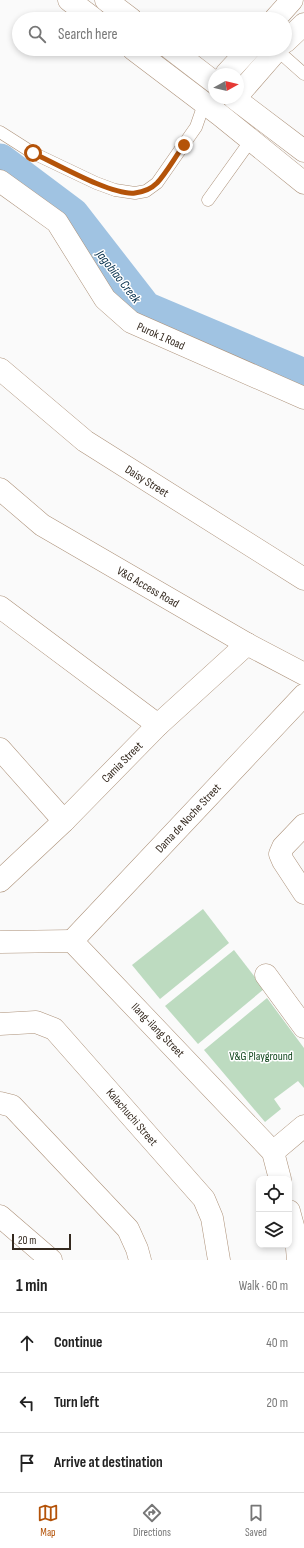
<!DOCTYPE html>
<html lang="en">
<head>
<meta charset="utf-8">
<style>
	:root { --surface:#fff; --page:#f2f2f2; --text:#222; --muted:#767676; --line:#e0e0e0; --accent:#b45309 }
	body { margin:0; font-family:"Sofia Sans Condensed",sans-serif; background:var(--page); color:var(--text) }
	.controls { position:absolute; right:12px; bottom:12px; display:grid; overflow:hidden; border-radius:8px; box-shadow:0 2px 6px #0003 }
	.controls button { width:36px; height:36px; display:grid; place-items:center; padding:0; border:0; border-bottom:1px solid var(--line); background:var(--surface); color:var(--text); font:20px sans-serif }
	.compass { position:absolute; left:208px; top:68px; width:36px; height:36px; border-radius:50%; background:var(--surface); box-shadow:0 2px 6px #0003; rotate:82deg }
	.scale { position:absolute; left:12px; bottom:10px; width:59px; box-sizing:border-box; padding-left:4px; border:2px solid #34291f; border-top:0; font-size:11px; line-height:14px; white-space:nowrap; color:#34291f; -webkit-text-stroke:3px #fff; paint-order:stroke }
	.stop { position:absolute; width:12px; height:12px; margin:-9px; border:3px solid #b45309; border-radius:50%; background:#fff }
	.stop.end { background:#b45309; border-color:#fff; box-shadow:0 1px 4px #0008 }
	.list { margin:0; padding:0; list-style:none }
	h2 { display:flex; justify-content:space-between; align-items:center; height:52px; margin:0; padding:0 16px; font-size:17px }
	h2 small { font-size:13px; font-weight:400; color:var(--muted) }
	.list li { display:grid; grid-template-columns:26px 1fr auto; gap:12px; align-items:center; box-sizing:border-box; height:60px; padding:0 16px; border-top:1px solid var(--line) }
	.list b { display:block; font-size:15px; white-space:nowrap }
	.list em { font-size:13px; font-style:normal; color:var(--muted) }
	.icon { flex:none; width:22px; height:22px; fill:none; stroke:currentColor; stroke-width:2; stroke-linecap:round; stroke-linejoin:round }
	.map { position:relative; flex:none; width:304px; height:1260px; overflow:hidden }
	.search { position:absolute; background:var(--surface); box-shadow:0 2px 6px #0003; left:12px; right:12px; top:12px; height:44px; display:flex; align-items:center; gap:10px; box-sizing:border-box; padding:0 14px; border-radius:22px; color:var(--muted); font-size:15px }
	.sheet { height:232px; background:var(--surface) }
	nav { display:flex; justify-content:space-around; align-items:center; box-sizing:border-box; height:56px; border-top:1px solid var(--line); background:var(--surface); font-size:11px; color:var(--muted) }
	nav a { display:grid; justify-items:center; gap:2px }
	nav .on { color:var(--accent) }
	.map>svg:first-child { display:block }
	.green { fill:#bddbc0 }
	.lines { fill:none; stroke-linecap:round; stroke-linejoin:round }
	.river { stroke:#a0c3e2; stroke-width:35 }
	.service-casing { stroke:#ad927a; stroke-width:13 }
	.minor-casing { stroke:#ad927a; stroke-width:23 }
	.tertiary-casing { stroke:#ad927a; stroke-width:23 }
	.service { stroke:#fff; stroke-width:12 }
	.minor { stroke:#fff; stroke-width:22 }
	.tertiary { stroke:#fff; stroke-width:22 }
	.route { stroke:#b45309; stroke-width:5 }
	.labels { text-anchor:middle; stroke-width:3; stroke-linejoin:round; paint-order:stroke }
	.street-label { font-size:12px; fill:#34291f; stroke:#fff }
	.park-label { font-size:12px; fill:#13481f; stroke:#fff }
	.water-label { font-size:13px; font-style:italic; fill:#002c49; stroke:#fff }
</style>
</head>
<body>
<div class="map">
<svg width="304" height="1260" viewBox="0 0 304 1260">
	<rect width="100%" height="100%" fill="#fafafa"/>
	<g class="green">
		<polygon points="203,909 229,943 160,999 132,965"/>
		<polygon points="234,950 264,989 198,1044 165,1006"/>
		<polygon points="267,998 304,1048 304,1088 298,1081 274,1099 281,1109 265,1122 204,1050"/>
	</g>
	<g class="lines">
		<polyline class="river" points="0,161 72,215 145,309 304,376"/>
		<defs>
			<g id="service">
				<polyline points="277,50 304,74"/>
				<polyline points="0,132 33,153 96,183 115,190 135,193 146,191 157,183 196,127 204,104"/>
				<polyline points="208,200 251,140"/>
			</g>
			<g id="minor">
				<polyline points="69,0 94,19"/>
				<polyline points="106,0 131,19"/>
				<polyline points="275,19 292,0"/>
				<polyline points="285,42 304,24"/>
				<polyline points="133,49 220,115 304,183"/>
				<polyline points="171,49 214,82"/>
				<polyline points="226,74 249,49"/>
				<polyline points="238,95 278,49"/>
				<polyline points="234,98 304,151"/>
				<polyline points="0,181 57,222 105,299 131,322 304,398"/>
				<polyline points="0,369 85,441 304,579"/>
				<polyline points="0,607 158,725"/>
				<polyline points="0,749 64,821"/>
				<polyline points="304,825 283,847 280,854 283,861 304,893"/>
				<polyline points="0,881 64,821 158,725 247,644"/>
				<polyline points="72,941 304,695"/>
				<polyline points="0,942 72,941 273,1152 280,1179"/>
				<polyline points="266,975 304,1027"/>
				<polyline points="0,1024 36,1022 54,1029 204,1199 212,1218 219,1260"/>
				<polyline points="0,1103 12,1106 128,1229 137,1249 140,1260"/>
				<polyline points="273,1152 304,1126"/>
				<polyline points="289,1211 296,1237 298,1260"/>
				<polyline points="0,1216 51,1260"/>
			</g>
			<polyline id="tertiary" points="0,489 42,525 247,644 304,674"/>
		</defs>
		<use href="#service" class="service-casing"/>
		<use href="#minor" class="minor-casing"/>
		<use href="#tertiary" class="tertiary-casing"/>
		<use href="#service" class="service"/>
		<use href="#minor" class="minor"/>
		<use href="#tertiary" class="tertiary"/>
	</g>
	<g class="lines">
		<path class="route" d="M 33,153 C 55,163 112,196 135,193 C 143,192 152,188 157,183 C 167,172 175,157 184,145"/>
	</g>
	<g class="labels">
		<g class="street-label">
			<text transform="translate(161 336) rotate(24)" y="4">Purok 1 Road</text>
			<text transform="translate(147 481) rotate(32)" y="4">Daisy Street</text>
			<text transform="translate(148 587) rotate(30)" y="4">V&amp;G Access Road</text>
			<text transform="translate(122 762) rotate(-45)" y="4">Camia Street</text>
			<text transform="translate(188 818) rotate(-47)" y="4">Dama de Noche Street</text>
			<text transform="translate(158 1030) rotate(46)" y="4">Ilang-ilang Street</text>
			<text transform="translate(132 1117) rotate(49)" y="4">Kalachuchi Street</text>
		</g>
		<g class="park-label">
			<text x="261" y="1060">V&amp;G Playground</text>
		</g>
		<g class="water-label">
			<text transform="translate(119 276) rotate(52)" y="5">Jagobiao Creek</text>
		</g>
	</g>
</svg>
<div class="controls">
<button><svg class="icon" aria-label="locate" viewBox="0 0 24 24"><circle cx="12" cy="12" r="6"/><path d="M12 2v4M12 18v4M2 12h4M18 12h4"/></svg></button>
<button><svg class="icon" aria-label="layers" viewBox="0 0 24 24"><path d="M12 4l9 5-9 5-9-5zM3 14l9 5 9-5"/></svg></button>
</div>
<svg class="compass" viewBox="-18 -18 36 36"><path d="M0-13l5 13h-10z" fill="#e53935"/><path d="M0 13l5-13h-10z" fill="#767676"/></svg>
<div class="scale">20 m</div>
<div class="stop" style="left:33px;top:153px"></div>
<div class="stop end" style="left:184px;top:145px"></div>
<div class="search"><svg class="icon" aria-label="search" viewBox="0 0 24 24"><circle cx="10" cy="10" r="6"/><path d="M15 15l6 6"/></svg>Search here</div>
</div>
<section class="sheet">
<h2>1 min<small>Walk · 60 m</small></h2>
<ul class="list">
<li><svg class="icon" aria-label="ahead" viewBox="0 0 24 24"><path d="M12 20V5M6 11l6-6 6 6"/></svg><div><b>Continue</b></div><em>40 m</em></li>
<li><svg class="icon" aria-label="left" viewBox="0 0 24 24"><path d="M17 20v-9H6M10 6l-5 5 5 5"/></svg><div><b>Turn left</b></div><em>20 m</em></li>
<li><svg class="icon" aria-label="arrive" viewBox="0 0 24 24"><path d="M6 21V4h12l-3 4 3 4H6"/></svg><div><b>Arrive at destination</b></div></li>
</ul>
</section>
<nav>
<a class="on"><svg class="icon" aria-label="map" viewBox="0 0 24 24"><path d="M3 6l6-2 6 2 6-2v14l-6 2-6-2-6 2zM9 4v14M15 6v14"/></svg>Map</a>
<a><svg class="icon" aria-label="directions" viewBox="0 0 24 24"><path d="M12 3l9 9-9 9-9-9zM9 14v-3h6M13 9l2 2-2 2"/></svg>Directions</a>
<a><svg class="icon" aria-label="saved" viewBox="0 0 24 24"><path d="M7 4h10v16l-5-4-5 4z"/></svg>Saved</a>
</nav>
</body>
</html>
